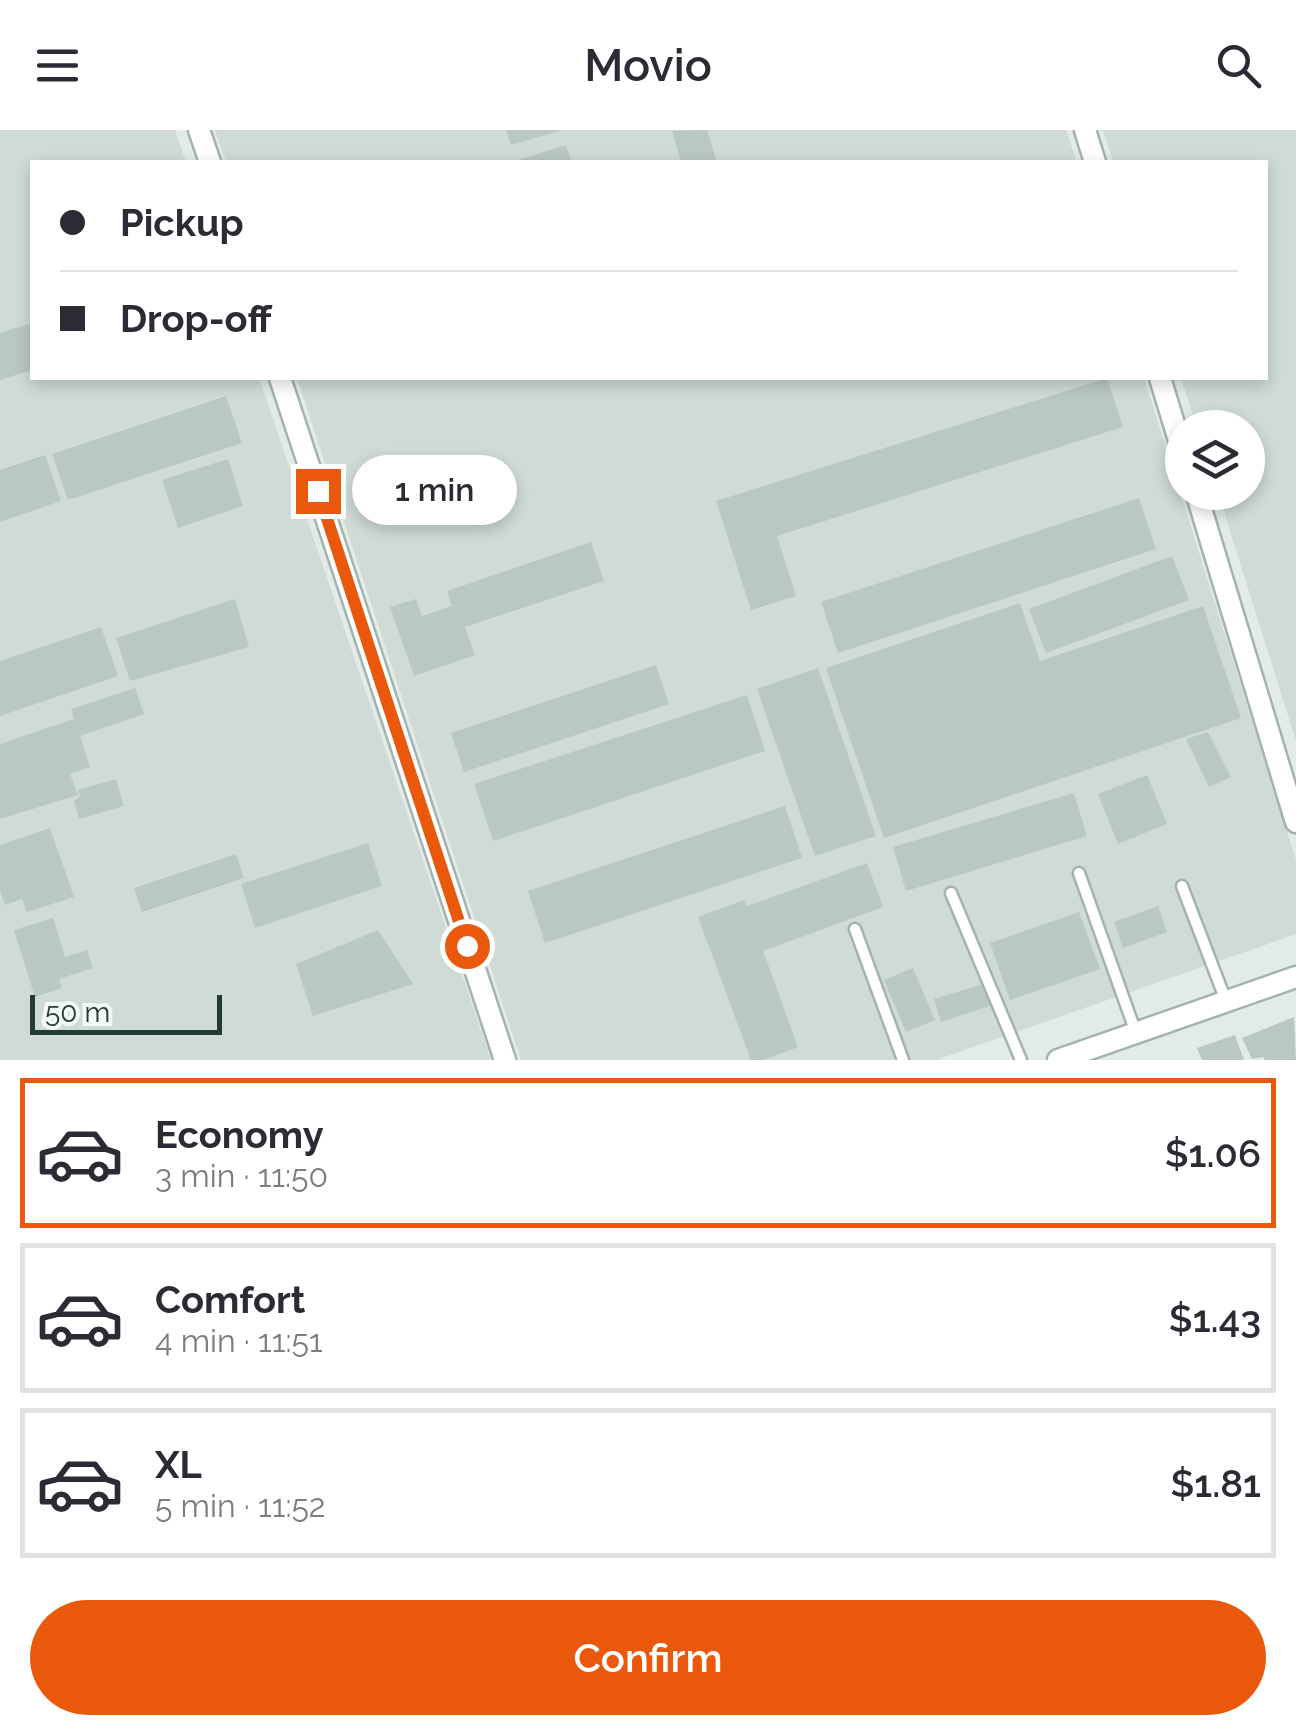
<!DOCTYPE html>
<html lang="en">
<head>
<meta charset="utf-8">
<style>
	:root { --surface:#fff; --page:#f2f2f3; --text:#2b2b33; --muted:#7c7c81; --line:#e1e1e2; --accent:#ea580c }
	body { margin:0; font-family:Raleway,sans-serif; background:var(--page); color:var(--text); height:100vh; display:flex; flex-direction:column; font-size:38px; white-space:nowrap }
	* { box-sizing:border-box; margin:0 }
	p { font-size:32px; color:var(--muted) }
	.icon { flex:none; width:55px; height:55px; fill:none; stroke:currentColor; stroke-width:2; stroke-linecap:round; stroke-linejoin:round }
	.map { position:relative; height:930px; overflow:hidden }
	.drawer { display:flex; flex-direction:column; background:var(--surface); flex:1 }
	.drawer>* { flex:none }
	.top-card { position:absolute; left:30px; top:30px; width:1238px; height:220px; border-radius:0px; box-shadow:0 5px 15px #0003; display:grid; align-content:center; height:220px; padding:0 30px; background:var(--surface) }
	.fabs { position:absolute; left:1165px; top:280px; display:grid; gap:20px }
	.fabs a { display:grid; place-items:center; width:100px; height:100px; border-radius:50%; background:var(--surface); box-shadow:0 5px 15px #0003; font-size:50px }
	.scale { position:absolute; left:30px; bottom:25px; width:192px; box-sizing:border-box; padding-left:10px; border:5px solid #233b36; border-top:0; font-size:28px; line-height:35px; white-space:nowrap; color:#233b36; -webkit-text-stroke:8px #f2f8f5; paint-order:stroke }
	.end { position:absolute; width:45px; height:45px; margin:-22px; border:12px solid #ea580c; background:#fff; box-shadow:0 0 0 5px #fff }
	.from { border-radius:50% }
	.bubble { position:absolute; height:70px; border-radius:35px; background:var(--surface); box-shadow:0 5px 15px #0003; font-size:32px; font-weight:600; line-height:70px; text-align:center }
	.top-card b { display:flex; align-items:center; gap:35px; height:95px; font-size:38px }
	.top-card b+b { border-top:2px solid var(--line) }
	.top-card i { width:25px; height:25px; background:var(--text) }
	ul { padding:18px 0 0; list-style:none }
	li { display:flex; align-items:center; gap:30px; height:150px; margin:0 20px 15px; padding:0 10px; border:5px solid var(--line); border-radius:0px }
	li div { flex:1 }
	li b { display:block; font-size:38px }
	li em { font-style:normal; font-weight:600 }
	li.current { border-color:var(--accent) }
	li>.icon { width:90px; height:90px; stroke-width:1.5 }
	.button { display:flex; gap:20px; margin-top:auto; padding:20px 30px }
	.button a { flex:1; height:115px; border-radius:60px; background:var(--accent); color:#fff; font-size:40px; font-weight:600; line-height:115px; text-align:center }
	header { display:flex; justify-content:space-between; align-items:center; height:130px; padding:0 30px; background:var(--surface); font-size:45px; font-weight:600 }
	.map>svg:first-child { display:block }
	.built { fill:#d0dbd6 }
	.building { fill:#bac8c3 }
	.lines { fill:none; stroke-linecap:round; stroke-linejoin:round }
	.lane-casing { stroke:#a5b3ae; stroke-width:15 }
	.street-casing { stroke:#a5b3ae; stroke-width:25 }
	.lane { stroke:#fff; stroke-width:10 }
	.street { stroke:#fff; stroke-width:20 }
	.route { stroke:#ea580c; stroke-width:12 }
</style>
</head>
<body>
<header><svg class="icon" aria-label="menu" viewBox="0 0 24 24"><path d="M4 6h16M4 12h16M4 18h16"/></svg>Movio<svg class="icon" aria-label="search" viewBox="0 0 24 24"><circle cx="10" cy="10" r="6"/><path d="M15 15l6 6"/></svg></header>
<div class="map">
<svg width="1296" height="930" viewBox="0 0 1296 930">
	<rect width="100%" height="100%" fill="#e2ebe7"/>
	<g class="built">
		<polygon points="0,0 175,0 186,32 32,32 32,248 259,248 491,930 0,930"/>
		<polygon points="215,0 1066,0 1077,32 226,32"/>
		<polygon points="1103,0 1296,0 1296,611 1218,363 1248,362 1248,298 1197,297 1181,248 1265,248 1265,32 1113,32"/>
		<polygon points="297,248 1144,248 1296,730 1296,804 936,930 521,930"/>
	</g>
	<g class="building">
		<polygon points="506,0 559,0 559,1 511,15"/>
		<polygon points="707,0 717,32 681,32 672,1"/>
		<polygon points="566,15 572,32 512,32"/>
		<polygon points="32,193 32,240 0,250 0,203"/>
		<polygon points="1107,248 1123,297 777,406 796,466 751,480 716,371"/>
		<polygon points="226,266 242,313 68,370 52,324"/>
		<polygon points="45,325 61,371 0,392 0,340"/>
		<polygon points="228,329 243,376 178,398 162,350"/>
		<polygon points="1139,368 1156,419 838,523 821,472"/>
		<polygon points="591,412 604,451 465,497 475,525 414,546 390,477 416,469 422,486 452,476 447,461"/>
		<polygon points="1172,426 1189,470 1046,523 1029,479"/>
		<polygon points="235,469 249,517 130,551 116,508"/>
		<polygon points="1020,473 1040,531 1203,476 1241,588 884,708 826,538"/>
		<polygon points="101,497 118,546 0,586 0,531"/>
		<polygon points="656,535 669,574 464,642 451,603"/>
		<polygon points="818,538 876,706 815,726 757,559"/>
		<polygon points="135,558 144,584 80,606 90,637 70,644 78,665 0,689 0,614 74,589 71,579"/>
		<polygon points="747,565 765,621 493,711 474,654"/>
		<polygon points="1208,602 1231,647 1209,657 1186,609"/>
		<polygon points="1147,645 1167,694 1118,714 1098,664"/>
		<polygon points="116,649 124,676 79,689 74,671 80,666 78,660"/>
		<polygon points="1074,663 1087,706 906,761 893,717"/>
		<polygon points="785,676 802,728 545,813 528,761"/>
		<polygon points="50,698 74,767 27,782 22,769 5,775 0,761 0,715"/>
		<polygon points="368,713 382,756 255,798 241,754"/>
		<polygon points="236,724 244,748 142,782 134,758"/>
		<polygon points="867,733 883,777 763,821 798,917 764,930 751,930 698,787 744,770 747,776"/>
		<polygon points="1158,776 1167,802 1123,818 1114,792"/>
		<polygon points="1079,782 1100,839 1010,870 990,813"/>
		<polygon points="53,788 65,827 87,820 93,838 59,849 62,858 35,867 14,800"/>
		<polygon points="378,800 413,854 313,886 296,834"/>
		<polygon points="913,838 935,890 906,902 884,850"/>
		<polygon points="983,854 990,876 941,892 934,869"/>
		<polygon points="1294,887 1296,930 1265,930 1263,927 1252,929 1242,908"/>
		<polygon points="1235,905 1244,930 1202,930 1197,918"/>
	</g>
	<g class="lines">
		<g class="lane-casing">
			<g id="lane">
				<polyline points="1079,743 1136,903"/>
				<polyline points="1182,756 1226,871"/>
				<polyline points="951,763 1021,930"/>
				<polyline points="855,799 903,930"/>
			</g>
		</g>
		<g class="street-casing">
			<g id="street">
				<polyline points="199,0 210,32"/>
				<polyline points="1085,0 1095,32"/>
				<polyline points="280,248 505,930"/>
				<polyline points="1160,248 1182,320"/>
				<polyline points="1196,362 1296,692"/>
				<polyline points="1058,930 1296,847"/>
			</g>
		</g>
		<use href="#lane" class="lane"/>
		<use href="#street" class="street"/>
	</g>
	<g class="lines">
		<polyline class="route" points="318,361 467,816"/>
	</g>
</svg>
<div class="fabs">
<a><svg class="icon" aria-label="layers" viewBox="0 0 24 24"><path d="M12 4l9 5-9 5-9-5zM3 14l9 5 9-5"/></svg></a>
</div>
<div class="scale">50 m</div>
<i class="end from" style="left:467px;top:816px"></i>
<i class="end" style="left:318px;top:361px"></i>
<div class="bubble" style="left:352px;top:325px;width:165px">1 min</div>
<div class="top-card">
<b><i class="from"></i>Pickup</b>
<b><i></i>Drop-off</b>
</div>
</div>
<section class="drawer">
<ul>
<li class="current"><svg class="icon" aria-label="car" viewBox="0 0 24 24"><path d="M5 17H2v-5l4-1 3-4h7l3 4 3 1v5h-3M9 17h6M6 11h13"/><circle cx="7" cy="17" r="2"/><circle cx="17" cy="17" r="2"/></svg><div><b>Economy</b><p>3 min · 11:50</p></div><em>$1.06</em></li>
<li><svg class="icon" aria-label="car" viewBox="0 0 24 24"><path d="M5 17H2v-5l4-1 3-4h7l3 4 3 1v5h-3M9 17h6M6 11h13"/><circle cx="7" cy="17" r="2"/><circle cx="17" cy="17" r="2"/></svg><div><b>Comfort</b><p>4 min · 11:51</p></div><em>$1.43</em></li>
<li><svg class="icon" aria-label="car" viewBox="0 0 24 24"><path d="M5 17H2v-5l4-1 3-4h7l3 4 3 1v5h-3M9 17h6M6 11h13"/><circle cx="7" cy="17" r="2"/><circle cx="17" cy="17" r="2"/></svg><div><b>XL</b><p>5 min · 11:52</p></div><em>$1.81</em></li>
</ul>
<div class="button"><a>Confirm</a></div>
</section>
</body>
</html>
